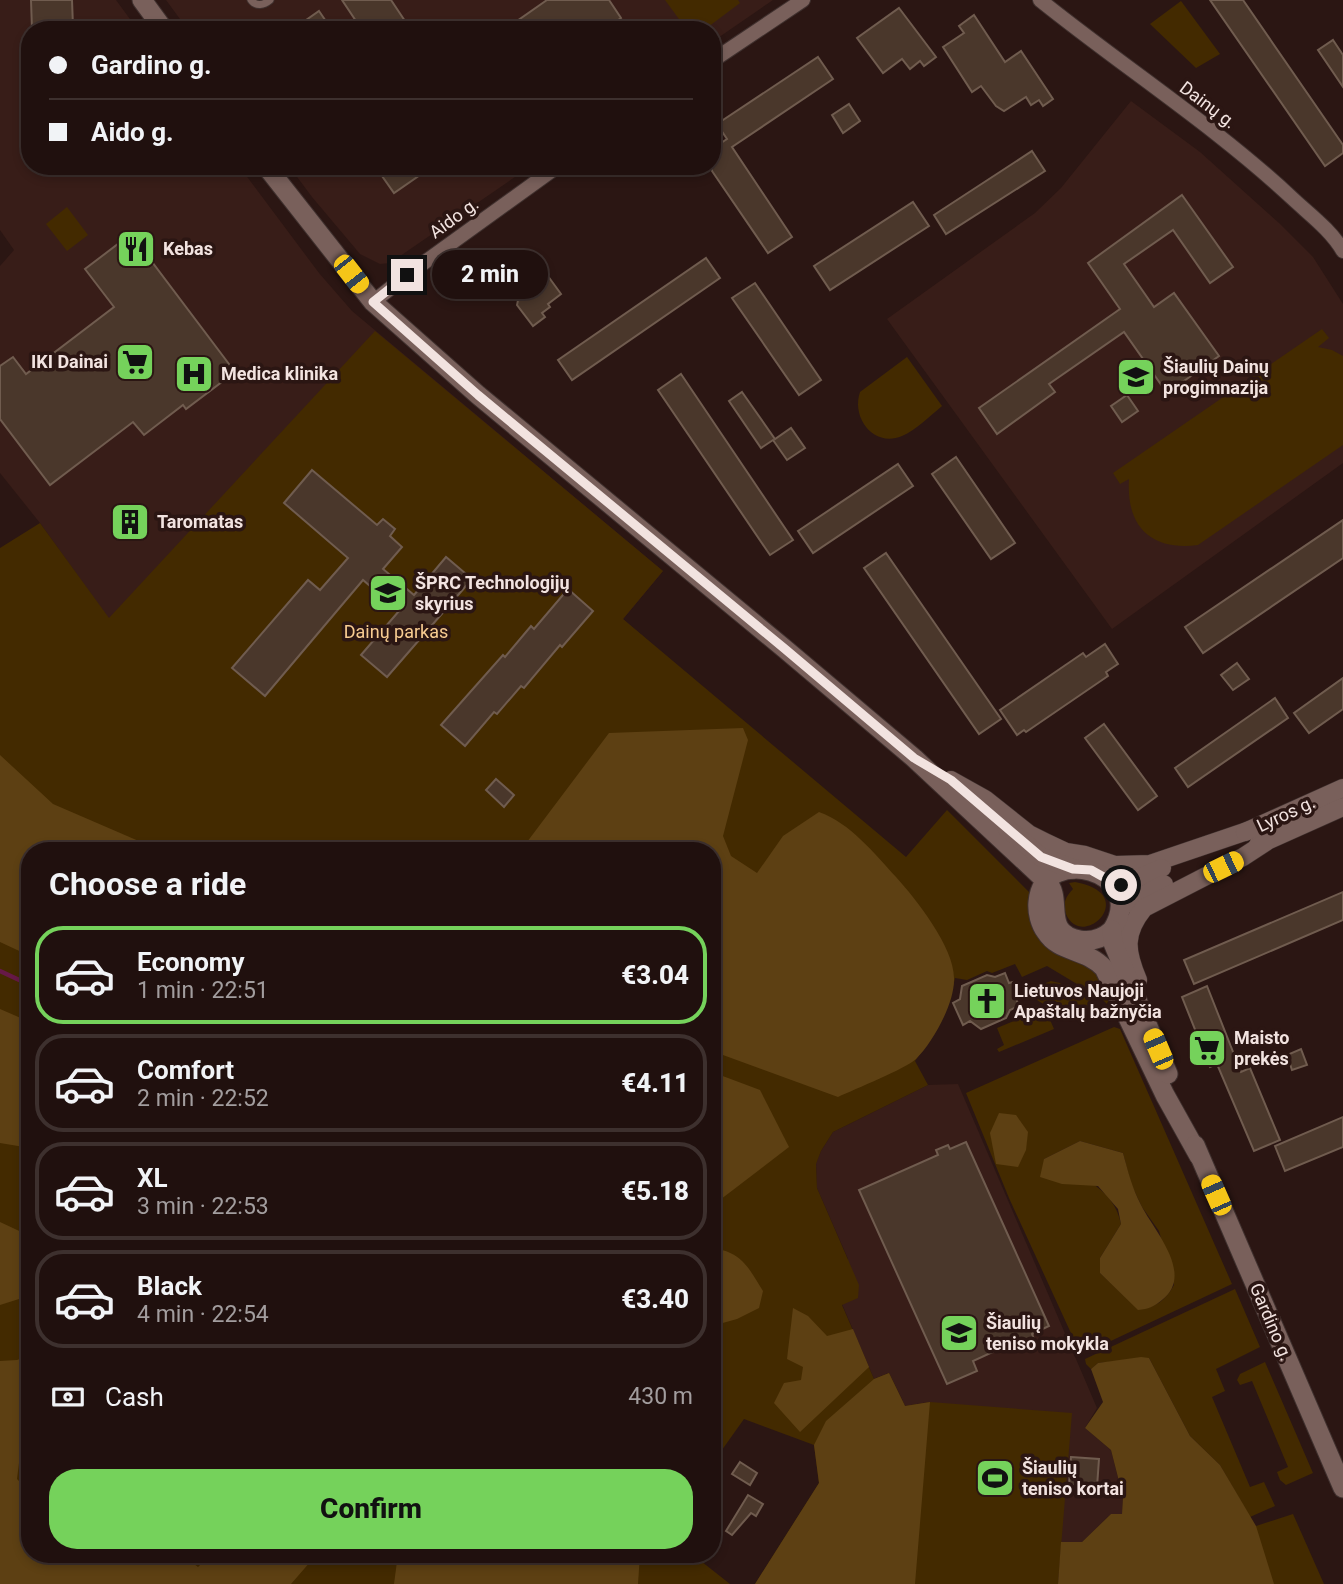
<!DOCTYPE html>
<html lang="en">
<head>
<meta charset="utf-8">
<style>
	:root { --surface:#20100e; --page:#281917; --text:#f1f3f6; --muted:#a29d9e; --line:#3d302e; --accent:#75d25b }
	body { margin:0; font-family:Roboto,sans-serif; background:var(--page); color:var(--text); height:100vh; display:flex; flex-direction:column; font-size:26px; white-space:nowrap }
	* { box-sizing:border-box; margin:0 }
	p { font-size:23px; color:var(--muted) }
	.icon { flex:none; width:38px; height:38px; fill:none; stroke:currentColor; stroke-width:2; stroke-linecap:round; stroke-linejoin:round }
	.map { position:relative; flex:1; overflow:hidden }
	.sheet { position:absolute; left:21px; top:842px; width:700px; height:721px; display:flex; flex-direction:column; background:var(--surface); border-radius:28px; box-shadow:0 4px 10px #0003,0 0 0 2px var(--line) }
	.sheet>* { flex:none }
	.hud { position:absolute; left:21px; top:21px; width:700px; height:154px; border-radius:28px; box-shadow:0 4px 10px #0003,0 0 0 2px var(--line); display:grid; align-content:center; height:154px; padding:0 28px; background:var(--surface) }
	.end { position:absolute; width:32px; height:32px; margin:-16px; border:9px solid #f2e3e0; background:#111; box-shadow:0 0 0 4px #111 }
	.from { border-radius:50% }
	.bubble { position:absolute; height:49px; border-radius:24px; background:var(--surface); box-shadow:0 4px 10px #0003,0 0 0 2px var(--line); font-size:23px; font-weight:800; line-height:49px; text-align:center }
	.car { position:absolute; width:21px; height:42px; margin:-21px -10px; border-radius:9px; box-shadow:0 0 5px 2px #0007; background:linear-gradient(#f5c518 24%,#345 0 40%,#f5c518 0 76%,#345 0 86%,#f5c518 0) }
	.hud b { display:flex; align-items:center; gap:24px; height:66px; font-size:26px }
	.hud b+b { border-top:2px solid var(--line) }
	.hud i { width:18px; height:18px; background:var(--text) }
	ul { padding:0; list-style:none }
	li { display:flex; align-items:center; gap:21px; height:98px; margin:0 14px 10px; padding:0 14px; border:4px solid var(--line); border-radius:28px }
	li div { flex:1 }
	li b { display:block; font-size:26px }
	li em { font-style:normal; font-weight:800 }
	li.on { border-color:var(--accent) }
	li>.icon { width:63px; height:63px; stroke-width:1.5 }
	h2 { padding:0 28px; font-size:32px; line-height:84px }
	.pay { display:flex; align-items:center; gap:18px; height:77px; padding:0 28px; font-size:26px }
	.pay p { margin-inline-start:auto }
	.button { display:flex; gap:14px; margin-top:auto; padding:14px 28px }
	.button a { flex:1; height:80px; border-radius:28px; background:var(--accent); color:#111; font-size:28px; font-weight:800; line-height:80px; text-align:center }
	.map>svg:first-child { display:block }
	.built { fill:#381d18 }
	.green { fill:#432a00; fill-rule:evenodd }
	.forest { fill:#5d4013 }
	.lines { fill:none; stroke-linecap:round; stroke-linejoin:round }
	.stream { stroke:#661947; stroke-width:4.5 }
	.building { fill:#4a372b; stroke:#705c4f; stroke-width:2 }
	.service-casing { stroke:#3f302e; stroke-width:9 }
	.minor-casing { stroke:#3f302e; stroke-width:16 }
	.tertiary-casing { stroke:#3f302e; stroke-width:19 }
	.secondary-casing { stroke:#3f302e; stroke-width:21 }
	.service { stroke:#79605b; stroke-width:7 }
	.minor { stroke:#79605b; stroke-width:14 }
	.tertiary { stroke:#79605b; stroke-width:18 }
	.secondary { stroke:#79605b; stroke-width:19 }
	.route { stroke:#f2e3e0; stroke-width:9 }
	.labels { text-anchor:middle; stroke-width:7; stroke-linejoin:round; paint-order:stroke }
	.street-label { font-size:18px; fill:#f2e3e0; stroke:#2b1613 }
	.poi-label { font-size:18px; font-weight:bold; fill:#f2e3e0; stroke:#2b1613; text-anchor:start }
	.park-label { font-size:18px; fill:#f8cc91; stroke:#2b1613 }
</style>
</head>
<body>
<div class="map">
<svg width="1343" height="1584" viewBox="0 0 1343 1584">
	<rect width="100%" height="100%" fill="#2b1613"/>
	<g class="built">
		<polygon points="0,0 116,0 138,30 30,30 30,166 239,166 319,273 352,311 663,571 623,619 667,657 151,850 108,618 40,523 0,473 0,266 14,250 0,230"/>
		<polygon points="166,0 773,0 712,42 712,30 188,30"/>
		<polygon points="1131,101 1200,152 1279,223 1313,257 1343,304 1343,463 1112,629 887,319 1035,213 1061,188"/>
		<polygon points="289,166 531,166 390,263 380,264 360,254 312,197"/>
		<polygon points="958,1084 1097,1408 1085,1428 1111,1450 1123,1497 1122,1515 1111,1514 1082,1542 1061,1542 1058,1584 930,1402 905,1406 889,1373 874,1379 842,1304 848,1259 817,1188 816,1163 821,1151 833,1132 928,1085"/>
	</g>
	<g class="green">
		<polygon points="665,0 738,0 740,3 704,30 687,30"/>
		<polygon points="1181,1 1220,54 1196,68 1150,24"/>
		<polygon points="67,207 88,235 67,251 46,224"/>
		<path d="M1322,329L1329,338L1318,347L1332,350L1343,356V445L1198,545C1150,551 1126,526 1129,479L1120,484L1113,473Z"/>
		<path d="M375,331L663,571L623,619L906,857L947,810L1030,893L1046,946L1062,957L1094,967L1111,1004L1109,1006L1102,999L1047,966L1022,977L1015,964L992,973L987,971L967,980L955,978C948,1013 935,1032 915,1061L928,1085L833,1132L821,1151L816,1164L817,1188L859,1285L858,1298L842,1305L874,1379L889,1373L905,1406L930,1402L1072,1413L1058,1584H755L819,1483L814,1445L744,1419L712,1464V850H30V1554H692L730,1584H0V548L40,523L109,618Z"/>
		<path d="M907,357L942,406C930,416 916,430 902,436C874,448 851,418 860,392Z"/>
		<path d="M1075,882C1142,894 1082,952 1066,914C1062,904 1066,896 1073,889L1069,883Z"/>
		<path d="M1051,981L1060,983L1095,1003L1094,1009C1081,1018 1052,1010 1040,1002C1035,999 1031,994 1027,990Z"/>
		<polygon points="1045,1008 1054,1029 999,1052 997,1049 1004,1045 997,1028"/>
		<path d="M1114,1027L1120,1029L1232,1284L1081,1355L1009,1198L966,1093ZM1080,1141L1123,1153L1131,1184L1142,1207L1159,1231L1174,1285C1166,1300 1154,1309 1138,1309L1100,1273V1258L1121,1224C1114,1186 1075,1174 1044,1159Z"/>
		<polygon points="1235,1289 1260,1347 1216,1369 1225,1391 1212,1397 1250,1487 1264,1482 1275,1506 1250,1517 1220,1465 1190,1436 1149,1358 1098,1363 1091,1369 1086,1364 1085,1359"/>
		<polygon points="1265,1362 1313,1473 1286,1485 1280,1480 1277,1472 1288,1467 1252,1381 1240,1385 1237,1380 1240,1374"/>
		<polygon points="1293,1514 1324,1584 1120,1584 1256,1526"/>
	</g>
	<g class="forest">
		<path d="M743,728L748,740L723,836L731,856L757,873L783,836L819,812C850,823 874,853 896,877C916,899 954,947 954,978C955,1003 933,1042 916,1059C905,1069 855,1089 838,1097L712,1051V850H521L609,733Z"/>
		<polygon points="0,755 53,804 141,842 151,850 30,850 30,956 0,942"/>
		<polygon points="0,1009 30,1022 30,1148 0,1143"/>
		<polygon points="712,1072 760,1090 789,1147 712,1206"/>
		<polygon points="999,1113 1016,1115 1028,1132 1026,1150 1018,1167 996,1164 990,1133"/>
		<path d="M1080,1141L1123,1153C1128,1171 1132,1188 1141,1205C1154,1231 1195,1274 1162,1300C1153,1307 1149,1309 1138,1310L1100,1273V1258L1121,1224L1118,1209L1098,1186L1062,1184L1040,1177L1044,1159Z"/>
		<polygon points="0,1222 30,1236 30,1302 19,1299 0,1305"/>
		<path d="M712,1248C742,1252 748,1267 763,1291L759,1308L737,1319L712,1326Z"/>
		<polygon points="793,1308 808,1316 827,1336 853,1329 869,1367 800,1432 774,1403 784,1383 801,1380 803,1367 787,1359"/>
		<polygon points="30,1355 30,1443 22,1439 17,1479 30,1492 30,1554 181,1554 198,1567 211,1554 352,1554 311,1561 291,1584 0,1584 0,1361 17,1360"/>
		<polygon points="1141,1357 1149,1358 1190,1436 1220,1465 1256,1526 1274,1584 1058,1584 1061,1542 1082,1542 1111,1514 1122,1514 1123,1497 1111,1450 1085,1428 1103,1402 1091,1369 1098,1363"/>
		<polygon points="889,1373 905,1406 930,1402 915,1584 755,1584 819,1483 814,1445 826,1421 874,1379"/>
		<polygon points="398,1554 640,1554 638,1584 394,1584"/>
	</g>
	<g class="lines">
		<polyline class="stream" points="0,971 30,985"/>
	</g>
	<g class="building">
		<polygon points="31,0 72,0 73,27 64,28 64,30 32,30"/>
		<polygon points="342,0 391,0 411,30 362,30"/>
		<polygon points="547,0 609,0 621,18 604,30 504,30"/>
		<polygon points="1210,0 1243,0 1343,145 1343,153 1325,166"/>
		<polygon points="899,8 936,57 924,66 920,61 910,69 902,59 883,73 857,38"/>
		<polygon points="319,11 332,30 292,30"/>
		<polygon points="974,15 1005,62 1021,51 1053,99 1043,106 1039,100 1031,105 1026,97 1004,111 996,106 981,86 972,92 943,47 964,33 959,26"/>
		<polygon points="1333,40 1343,55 1343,87 1318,50"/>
		<polygon points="818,57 833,79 732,147 792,237 768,253 712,171 712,149 727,139 717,124"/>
		<polygon points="849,104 860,121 843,133 832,115"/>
		<polygon points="1032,151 1045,171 946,234 934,215"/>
		<polygon points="375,166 433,166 394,193"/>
		<polygon points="1182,195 1233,267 1210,283 1173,230 1124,264 1154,307 1174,293 1219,356 1167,393 1124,332 1049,384 1055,392 997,434 979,408 1120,309 1088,263"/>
		<polygon points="913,202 929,226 830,290 814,266"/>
		<polygon points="131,234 235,372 186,409 183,405 144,435 133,422 50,485 0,419 0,366 13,357 26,374 114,307 85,269"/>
		<polygon points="706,258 720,278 572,380 558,360"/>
		<polygon points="545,272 561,294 548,304 550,307 542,313 545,317 533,326 517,305 520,291"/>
		<polygon points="755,283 821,380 799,395 732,298"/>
		<polygon points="681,374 793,540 770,555 658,390"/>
		<polygon points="742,392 775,439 791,428 805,448 787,460 773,440 761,448 729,401"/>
		<polygon points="1127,395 1138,411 1122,422 1111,406"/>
		<polygon points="956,457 1015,543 991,559 932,474"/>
		<polygon points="898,464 913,486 813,553 798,531"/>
		<polygon points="312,470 377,525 383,519 395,529 390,536 402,547 383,569 414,595 446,557 472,579 387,677 361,655 399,611 363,580 265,696 232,668 308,580 320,590 348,558 284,503"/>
		<polygon points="1343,520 1343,558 1203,653 1185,627"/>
		<polygon points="886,553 1001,719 979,734 864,568"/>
		<polygon points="568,589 593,611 562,647 560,645 524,688 521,686 497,714 494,712 465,746 441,725 503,655 505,657 531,626 534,629"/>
		<polygon points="1105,644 1118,664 1106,672 1108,676 1026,732 1024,730 1017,735 1000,710 1083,653 1086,657"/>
		<polygon points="1237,663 1249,679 1233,690 1221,675"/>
		<polygon points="1343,678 1343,709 1309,733 1294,713"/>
		<polygon points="1275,698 1288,718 1188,787 1175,768"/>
		<polygon points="1104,724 1157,796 1138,810 1085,738"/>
		<polygon points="496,779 514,795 504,807 486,790"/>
		<polygon points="1343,892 1343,920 1194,984 1184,960"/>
		<polygon points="1005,973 1009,983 1013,982 1018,995 1015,996 1019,1006 1010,1010 1006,1018 981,1029 970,1021 963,1025 953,1003 960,999 962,986 987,975 995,977"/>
		<polygon points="1207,986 1241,1072 1250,1068 1280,1140 1254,1151 1217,1064 1210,1067 1182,997"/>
		<polygon points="1301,1049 1307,1065 1292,1070 1287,1055"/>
		<polygon points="1343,1117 1343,1147 1285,1171 1275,1146"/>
		<polygon points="966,1142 1049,1326 1032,1334 1034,1339 1021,1345 1019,1340 973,1361 977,1371 947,1384 859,1190 938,1155 936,1150 948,1145 950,1149"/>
		<polygon points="1071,1457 1099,1459 1097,1487 1069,1485"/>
		<polygon points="740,1462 757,1473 750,1485 732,1474"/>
		<polygon points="748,1495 763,1504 756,1516 751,1513 732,1535 726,1531"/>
	</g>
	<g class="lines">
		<g class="service-casing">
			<path id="service" d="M251,0C256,7 264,5 270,0"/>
		</g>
		<g class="minor-casing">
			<g id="minor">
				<path d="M1040,0C1122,66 1215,126 1292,198C1309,214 1331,230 1343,251"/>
				<polyline points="712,61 803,0"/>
				<polyline points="373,302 407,275 558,166"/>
			</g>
		</g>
		<g class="tertiary-casing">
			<g id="tertiary">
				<polyline points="951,780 985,799 1029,834 1045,842 1066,852 1085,855 1115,865 1150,864 1256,828"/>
				<polyline points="1245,832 1343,788"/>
				<polyline points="1258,845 1343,807"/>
				<polyline points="1112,885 1121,885 1162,868"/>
				<polyline points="1121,907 1164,884"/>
				<path d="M1138,980C1126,951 1123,934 1144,908L1243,857L1266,842"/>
			</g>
		</g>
		<g class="secondary-casing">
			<g id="secondary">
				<polyline points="142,0 164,30"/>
				<path d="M266,166L373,302L478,395L785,649L914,758L1047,882C1064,899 1041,933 1080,940C1092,942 1103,938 1112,930C1150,870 1043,843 1038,902C1037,912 1040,924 1046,932C1059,953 1085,948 1104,968L1165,1095L1199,1156"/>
				<polyline points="1007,828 1041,857 1073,869"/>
				<polyline points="1112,930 1113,943 1168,1074"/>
				<polyline points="1195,1145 1343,1488"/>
			</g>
		</g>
		<use href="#service" class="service"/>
		<use href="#minor" class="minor"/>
		<use href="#tertiary" class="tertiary"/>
		<use href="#secondary" class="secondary"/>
	</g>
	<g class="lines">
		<polyline class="route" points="407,275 373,302 478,395 785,649 914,758 951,780 1041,857 1073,869 1091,870 1107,879 1112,885 1121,885"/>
	</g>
	<defs>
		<g id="restaurant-square" transform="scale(2.0125)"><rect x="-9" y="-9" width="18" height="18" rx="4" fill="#75d25b" stroke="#2b1613"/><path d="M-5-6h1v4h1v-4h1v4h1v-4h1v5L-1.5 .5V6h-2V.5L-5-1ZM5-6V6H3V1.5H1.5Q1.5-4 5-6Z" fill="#111"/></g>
		<g id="supermarket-square" transform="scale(2.0125)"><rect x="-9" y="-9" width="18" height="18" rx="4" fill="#75d25b" stroke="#2b1613"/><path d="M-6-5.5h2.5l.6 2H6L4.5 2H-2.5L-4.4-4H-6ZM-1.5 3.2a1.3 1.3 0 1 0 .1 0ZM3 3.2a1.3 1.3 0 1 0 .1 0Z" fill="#111"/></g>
		<g id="hospital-square" transform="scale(2.0125)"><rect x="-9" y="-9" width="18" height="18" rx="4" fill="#75d25b" stroke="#2b1613"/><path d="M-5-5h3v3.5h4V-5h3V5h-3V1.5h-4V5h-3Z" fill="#111"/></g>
		<g id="school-square" transform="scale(2.0125)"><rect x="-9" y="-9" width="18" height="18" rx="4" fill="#75d25b" stroke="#2b1613"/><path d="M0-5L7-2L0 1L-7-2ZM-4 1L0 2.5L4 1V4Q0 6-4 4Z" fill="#111"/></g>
		<g id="building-square" transform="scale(2.0125)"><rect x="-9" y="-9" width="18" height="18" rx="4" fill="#75d25b" stroke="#2b1613"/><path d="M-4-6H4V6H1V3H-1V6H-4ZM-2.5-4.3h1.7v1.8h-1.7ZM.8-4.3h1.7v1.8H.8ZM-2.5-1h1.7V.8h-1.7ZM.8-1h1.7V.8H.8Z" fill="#111"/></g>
		<g id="church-square" transform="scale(2.0125)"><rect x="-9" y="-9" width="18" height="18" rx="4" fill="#75d25b" stroke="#2b1613"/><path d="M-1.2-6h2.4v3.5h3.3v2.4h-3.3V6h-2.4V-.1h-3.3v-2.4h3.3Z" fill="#111"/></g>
		<g id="stadium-square" transform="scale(2.0125)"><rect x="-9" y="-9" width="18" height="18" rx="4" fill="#75d25b" stroke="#2b1613"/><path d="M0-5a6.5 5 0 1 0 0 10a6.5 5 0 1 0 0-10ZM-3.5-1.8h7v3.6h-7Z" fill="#111"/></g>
	</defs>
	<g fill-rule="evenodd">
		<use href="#restaurant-square" x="136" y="249"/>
		<use href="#supermarket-square" x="135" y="362"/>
		<use href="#hospital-square" x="194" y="374"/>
		<use href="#school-square" x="1136" y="377"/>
		<use href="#building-square" x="130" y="522"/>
		<use href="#school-square" x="388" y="593"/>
		<use href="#church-square" x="987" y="1001"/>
		<use href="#supermarket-square" x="1207" y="1048"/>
		<use href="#school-square" x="959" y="1333"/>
		<use href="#stadium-square" x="995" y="1478"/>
	</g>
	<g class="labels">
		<g class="street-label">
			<text transform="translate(1208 105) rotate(37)" y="6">Dainų g.</text>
			<text transform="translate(454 218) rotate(-36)" y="6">Aido g.</text>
			<text transform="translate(1286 814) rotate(-25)" y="6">Lyros g.</text>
			<text transform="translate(1271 1322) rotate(67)" y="6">Gardino g.</text>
		</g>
		<g class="poi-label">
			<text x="163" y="255">Kebas</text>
			<text x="108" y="368" text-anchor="end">IKI Dainai</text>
			<text x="1163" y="373">Šiaulių Dainų<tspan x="1163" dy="21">progimnazija</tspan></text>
			<text x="221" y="380">Medica klinika</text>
			<text x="157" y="528">Taromatas</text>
			<text x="415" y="589">ŠPRC Technologijų<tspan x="415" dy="21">skyrius</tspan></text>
			<text x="1014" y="997">Lietuvos Naujoji<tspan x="1014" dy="21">Apaštalų bažnyčia</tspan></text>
			<text x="1234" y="1044">Maisto<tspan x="1234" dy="21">prekės</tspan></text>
			<text x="986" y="1329">Šiaulių<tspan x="986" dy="21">teniso mokykla</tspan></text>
			<text x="1022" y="1474">Šiaulių<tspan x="1022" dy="21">teniso kortai</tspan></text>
		</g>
		<g class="park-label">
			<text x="396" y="638">Dainų parkas</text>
		</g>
	</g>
</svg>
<i class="end from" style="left:1121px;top:885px"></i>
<i class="end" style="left:407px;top:275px"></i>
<div class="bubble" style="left:432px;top:250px;width:116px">2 min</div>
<i class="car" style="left:351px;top:274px;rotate:142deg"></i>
<i class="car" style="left:1223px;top:867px;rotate:64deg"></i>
<i class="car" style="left:1158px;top:1049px;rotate:337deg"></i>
<i class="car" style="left:1216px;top:1195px;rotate:336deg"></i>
<div class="hud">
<b><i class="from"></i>Gardino g.</b>
<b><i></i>Aido g.</b>
</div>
<section class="sheet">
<h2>Choose a ride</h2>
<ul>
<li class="on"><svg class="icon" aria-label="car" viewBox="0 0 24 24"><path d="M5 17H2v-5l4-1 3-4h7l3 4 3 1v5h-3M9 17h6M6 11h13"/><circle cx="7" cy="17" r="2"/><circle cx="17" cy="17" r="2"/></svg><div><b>Economy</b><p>1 min · 22:51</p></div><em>€3.04</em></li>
<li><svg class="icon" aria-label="car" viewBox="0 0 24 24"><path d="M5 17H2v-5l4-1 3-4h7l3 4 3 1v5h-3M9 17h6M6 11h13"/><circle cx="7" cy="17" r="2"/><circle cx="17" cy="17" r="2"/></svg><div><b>Comfort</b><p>2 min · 22:52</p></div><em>€4.11</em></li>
<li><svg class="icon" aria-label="car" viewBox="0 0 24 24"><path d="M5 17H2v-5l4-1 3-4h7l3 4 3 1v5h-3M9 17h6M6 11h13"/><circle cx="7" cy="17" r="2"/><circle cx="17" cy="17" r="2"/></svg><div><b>XL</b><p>3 min · 22:53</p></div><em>€5.18</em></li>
<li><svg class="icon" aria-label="car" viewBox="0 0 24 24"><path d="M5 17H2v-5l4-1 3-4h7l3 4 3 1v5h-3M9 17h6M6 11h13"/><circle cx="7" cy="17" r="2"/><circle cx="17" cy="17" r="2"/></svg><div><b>Black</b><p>4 min · 22:54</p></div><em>€3.40</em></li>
</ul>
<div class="pay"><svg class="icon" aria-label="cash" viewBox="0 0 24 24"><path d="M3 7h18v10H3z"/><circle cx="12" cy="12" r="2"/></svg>Cash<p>430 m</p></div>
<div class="button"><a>Confirm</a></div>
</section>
</div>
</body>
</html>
